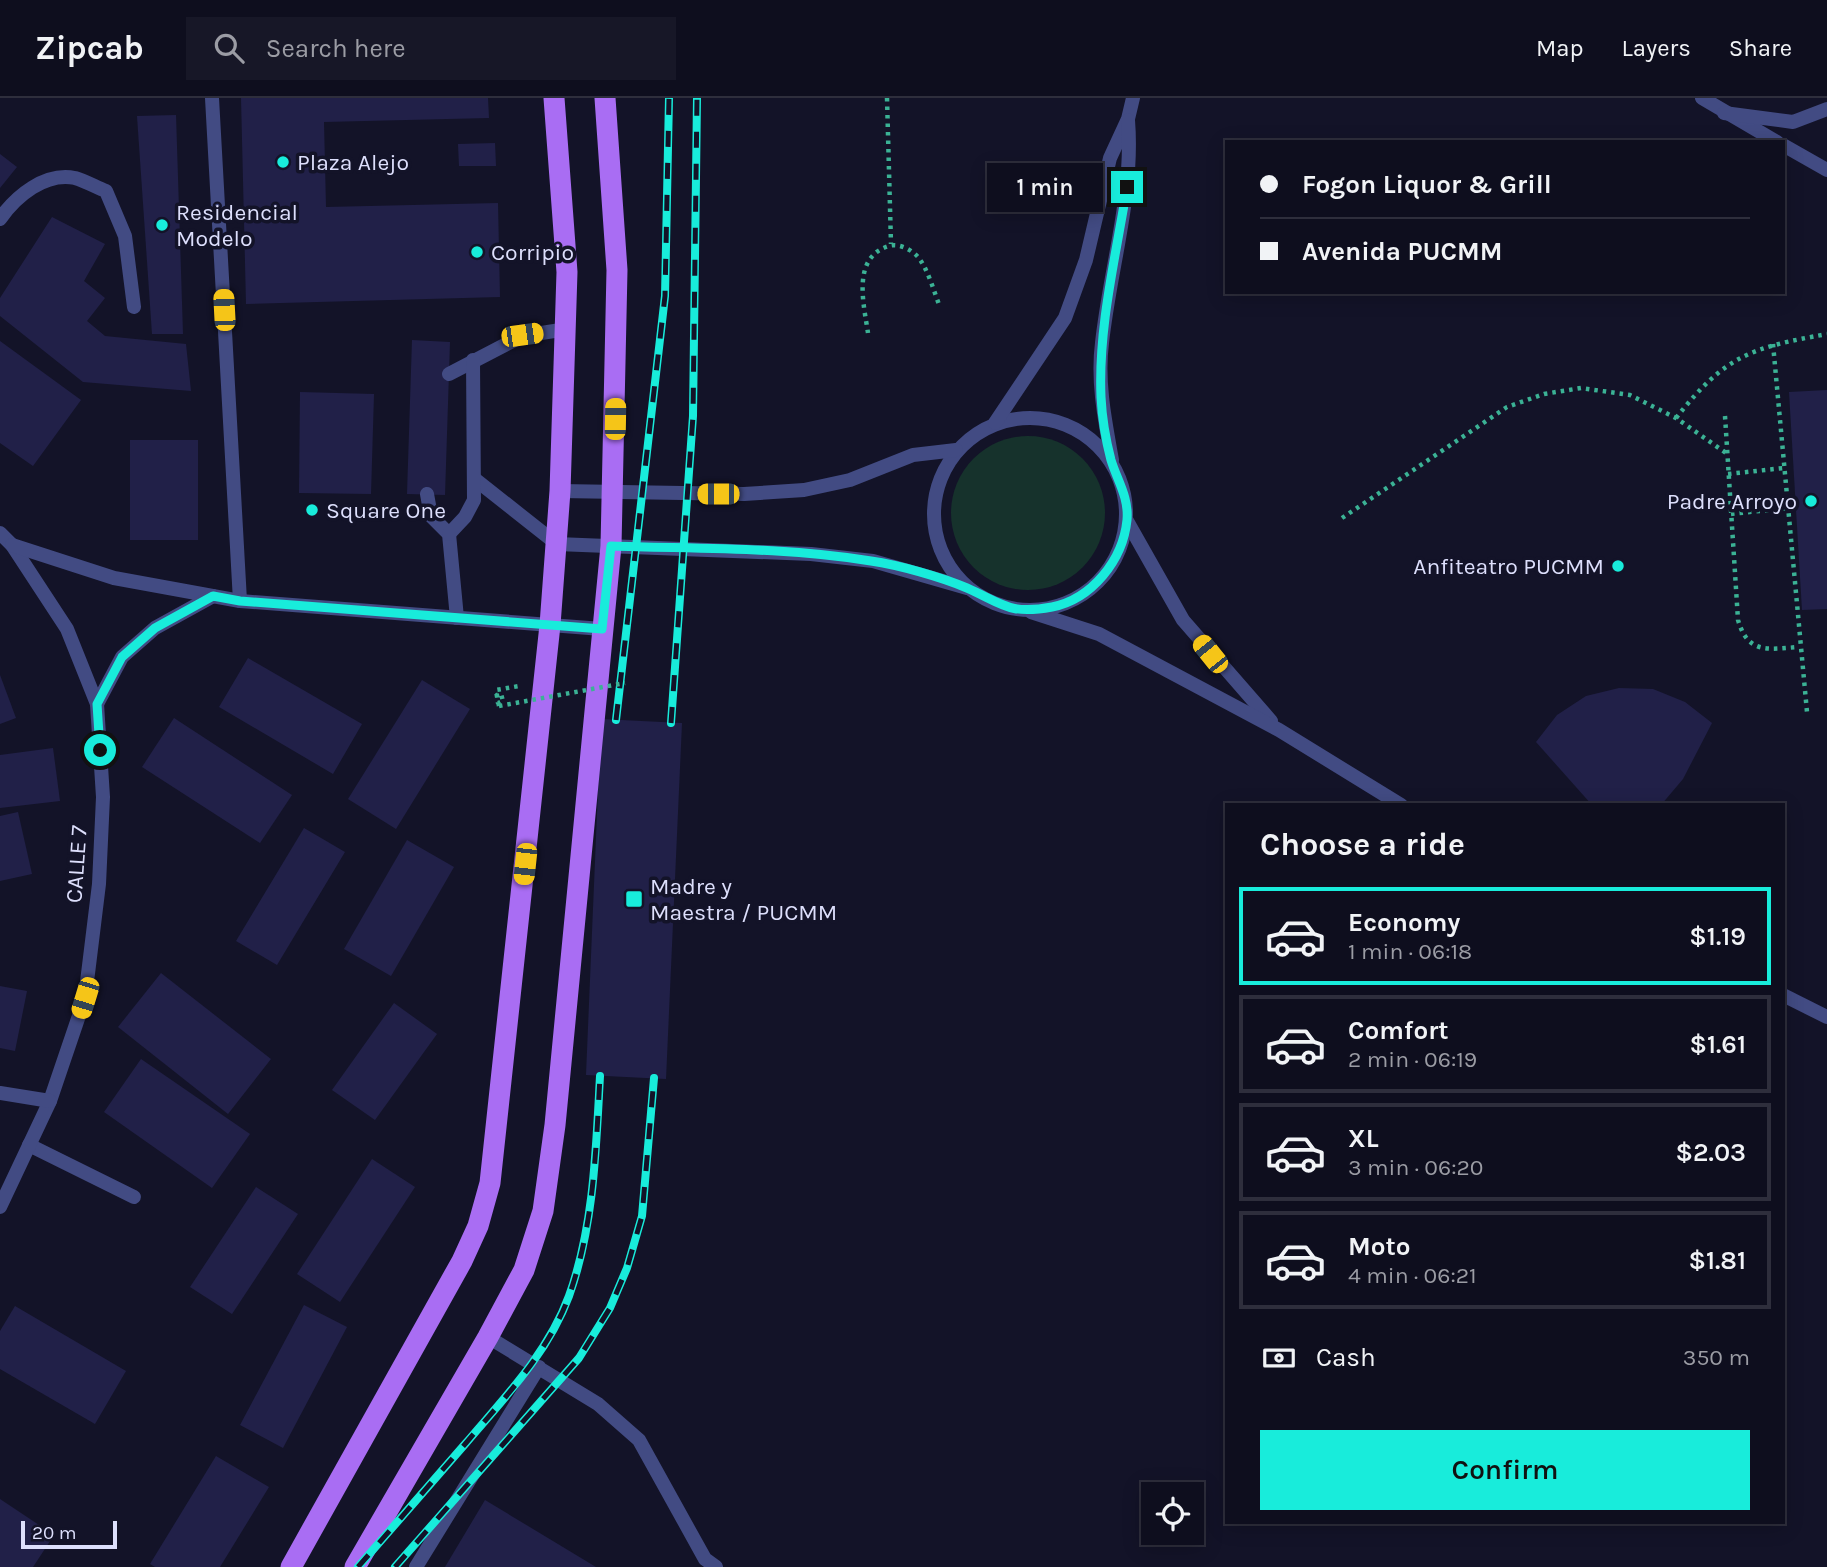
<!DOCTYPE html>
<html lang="en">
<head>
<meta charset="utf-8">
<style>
	:root { --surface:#0e0e1e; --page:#171727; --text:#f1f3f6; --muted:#9b9ca4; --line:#2e2e3c; --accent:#18ecdb }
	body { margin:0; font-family:Karla,sans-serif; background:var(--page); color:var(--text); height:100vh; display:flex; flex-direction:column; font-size:26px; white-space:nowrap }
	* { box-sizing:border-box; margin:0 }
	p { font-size:23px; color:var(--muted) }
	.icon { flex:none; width:38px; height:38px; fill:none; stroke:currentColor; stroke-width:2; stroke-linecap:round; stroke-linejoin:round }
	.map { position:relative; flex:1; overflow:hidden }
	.side { position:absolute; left:1225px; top:705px; width:560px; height:721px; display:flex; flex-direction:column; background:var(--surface); border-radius:0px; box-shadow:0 4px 18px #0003,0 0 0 2px var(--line) }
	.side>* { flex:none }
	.guide { position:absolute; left:1225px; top:42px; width:560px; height:154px; border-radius:0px; box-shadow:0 4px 18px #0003,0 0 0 2px var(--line); display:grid; align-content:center; height:154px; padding:0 35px; background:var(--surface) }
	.fabs { position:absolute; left:1141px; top:1384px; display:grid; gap:14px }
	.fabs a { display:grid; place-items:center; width:63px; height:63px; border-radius:0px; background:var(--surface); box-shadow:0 4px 18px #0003,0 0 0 2px var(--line); font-size:35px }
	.scale { position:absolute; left:21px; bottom:18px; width:96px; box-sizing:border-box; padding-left:7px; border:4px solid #dddffc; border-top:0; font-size:19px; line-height:24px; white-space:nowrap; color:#dddffc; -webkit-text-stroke:5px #131328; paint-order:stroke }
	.end { position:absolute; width:32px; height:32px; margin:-16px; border:9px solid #18ecdb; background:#111; box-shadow:0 0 0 4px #111 }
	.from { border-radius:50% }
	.bubble { position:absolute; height:49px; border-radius:0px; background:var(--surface); box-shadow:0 4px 18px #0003,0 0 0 2px var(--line); font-size:23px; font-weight:600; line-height:49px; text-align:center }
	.car { position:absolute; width:21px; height:42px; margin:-21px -10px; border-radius:9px; box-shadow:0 0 5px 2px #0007; background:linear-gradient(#f5c518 24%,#345 0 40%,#f5c518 0 76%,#345 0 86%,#f5c518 0) }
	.guide b { display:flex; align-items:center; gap:24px; height:66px; font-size:26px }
	.guide b+b { border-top:2px solid var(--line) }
	.guide i { width:18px; height:18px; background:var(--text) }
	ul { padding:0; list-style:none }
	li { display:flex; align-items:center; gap:21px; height:98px; margin:0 14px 10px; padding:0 21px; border:4px solid var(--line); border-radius:0px }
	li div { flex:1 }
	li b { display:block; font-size:26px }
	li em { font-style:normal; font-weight:600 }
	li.on { border-color:var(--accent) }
	li>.icon { width:63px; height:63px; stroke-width:1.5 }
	h2 { padding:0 35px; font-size:32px; line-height:84px }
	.pay { display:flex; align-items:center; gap:18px; height:77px; padding:0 35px; font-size:26px }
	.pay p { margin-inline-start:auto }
	.cta { display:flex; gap:14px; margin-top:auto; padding:14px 35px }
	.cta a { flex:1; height:80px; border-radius:0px; background:var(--accent); color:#111; font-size:28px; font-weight:600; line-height:80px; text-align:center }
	header { display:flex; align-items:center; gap:42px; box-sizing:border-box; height:98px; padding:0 35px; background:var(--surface); border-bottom:2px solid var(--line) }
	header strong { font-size:33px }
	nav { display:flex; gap:38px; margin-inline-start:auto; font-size:24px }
	.search { width:490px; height:63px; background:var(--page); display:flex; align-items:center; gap:18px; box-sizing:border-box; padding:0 24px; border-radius:0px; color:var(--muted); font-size:26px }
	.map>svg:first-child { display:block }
	.green { fill:#16322c }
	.building { fill:#212048 }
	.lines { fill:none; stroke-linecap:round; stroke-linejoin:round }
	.path { stroke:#3bb295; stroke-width:4.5; stroke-dasharray:3.5 5; stroke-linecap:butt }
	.lane { stroke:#424b83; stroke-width:14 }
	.street { stroke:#424b83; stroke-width:14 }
	.primary { stroke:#a96df3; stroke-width:21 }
	.rail-casing { stroke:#18ecdb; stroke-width:8 }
	.rail { stroke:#131328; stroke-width:5; stroke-dasharray:16; stroke-linecap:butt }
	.path-bridge { stroke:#3bb295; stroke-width:4.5; stroke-dasharray:3.5 5; stroke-linecap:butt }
	.route { stroke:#18ecdb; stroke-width:9 }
	.poi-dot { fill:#18ecdb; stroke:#131328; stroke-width:2.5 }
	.labels { text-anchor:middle; stroke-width:7; stroke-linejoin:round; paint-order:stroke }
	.poi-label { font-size:23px; fill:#dddffc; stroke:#131328; text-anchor:start }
	.street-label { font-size:23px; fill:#dddffc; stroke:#131328 }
</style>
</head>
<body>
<header>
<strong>Zipcab</strong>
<div class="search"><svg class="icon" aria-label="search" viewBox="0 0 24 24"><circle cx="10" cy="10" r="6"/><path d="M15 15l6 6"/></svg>Search here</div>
<nav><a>Map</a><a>Layers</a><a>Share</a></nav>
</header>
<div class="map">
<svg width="1827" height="1469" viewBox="0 0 1827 1469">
	<rect width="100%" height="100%" fill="#131328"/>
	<circle class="green" cx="1028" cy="415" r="77"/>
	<g class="building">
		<polygon points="241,0 488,0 489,20 324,24 326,109 498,105 500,199 246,206"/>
		<polygon points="176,17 183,236 152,236 137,18"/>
		<polygon points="495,45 496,68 459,68 458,46"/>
		<polygon points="0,56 17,69 0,90"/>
		<polygon points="52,119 105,146 84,183 105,200 87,223 105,238 186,246 191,293 83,284 0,218 0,200"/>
		<polygon points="412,242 450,244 445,397 407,396"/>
		<polygon points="0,243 81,302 33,368 0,345"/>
		<polygon points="1827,292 1827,511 1802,512 1789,294"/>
		<polygon points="300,294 374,296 371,396 299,395"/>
		<rect x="130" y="342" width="68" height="100"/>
		<polygon points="248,560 362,626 333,676 219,609"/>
		<polygon points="0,577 16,620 0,626"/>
		<polygon points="422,582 470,611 396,731 348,701"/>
		<polygon points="1619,590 1653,591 1685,604 1712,625 1683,681 1661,707 1592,707 1536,644 1557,617 1586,598"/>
		<polygon points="174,620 292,697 260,745 142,669"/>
		<polygon points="601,621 682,625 666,981 586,977"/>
		<polygon points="53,650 60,703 0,710 0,657"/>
		<polygon points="18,714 32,776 0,783 0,718"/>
		<polygon points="304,730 345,754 277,867 236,843"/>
		<polygon points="407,742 454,769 391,878 344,851"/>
		<polygon points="161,875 271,961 228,1016 118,929"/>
		<polygon points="0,888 27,893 15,953 0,950"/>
		<polygon points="394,905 437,936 375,1022 332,992"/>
		<polygon points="141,961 250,1036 212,1090 104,1014"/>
		<polygon points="372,1061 415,1089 340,1204 297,1176"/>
		<polygon points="256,1089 298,1116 232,1216 190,1189"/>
		<polygon points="304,1207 347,1229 283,1350 240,1327"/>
		<polygon points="15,1208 126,1273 95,1326 0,1271 0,1233"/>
		<polygon points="216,1358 269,1389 220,1469 155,1469 150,1466"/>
		<polygon points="0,1401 54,1437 33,1469 0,1469"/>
		<polygon points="485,1402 596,1469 445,1469"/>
	</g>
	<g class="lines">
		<g class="path">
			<polyline points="887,0 891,146"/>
			<path d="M868,235C864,207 851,159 889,148C898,145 911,151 918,159C928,171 934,194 940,209"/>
			<polyline points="1773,246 1807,614"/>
			<path d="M1725,318L1738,522C1748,557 1769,551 1799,549"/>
			<path d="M1676,320C1726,257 1750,250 1827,236"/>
			<polyline points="1728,376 1784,370"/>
			<polyline points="1731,416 1788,410"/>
			<polyline points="1342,420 1507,309 1544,296 1581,290 1630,297 1676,320 1726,355"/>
			<polyline points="499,608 497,597 501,596 503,603 498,605 496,592 519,588"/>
		</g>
		<g class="lane">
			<polyline points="449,276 522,238 567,231"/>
			<polyline points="476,382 557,446"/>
			<polyline points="427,396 431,418 449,436 457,520"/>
			<polyline points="449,436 465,419 474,402 473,262"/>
			<polyline points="29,1047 134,1099"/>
			<polyline points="488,1239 598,1306 639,1342 705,1461 716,1469"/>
			<polyline points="416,1469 539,1269"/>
		</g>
		<g class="street">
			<polyline points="212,0 240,503"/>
			<polyline points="1702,0 1777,44"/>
			<polyline points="1724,15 1793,24 1827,11"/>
			<polyline points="1783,47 1827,72"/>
			<path d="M0,121C16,98 45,74 75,80C85,83 96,89 106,93L125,138L134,209"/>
			<circle cx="1030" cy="416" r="96"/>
			<polyline points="995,325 1065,220 1086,162 1110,60 1128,21 1133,0"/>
			<path d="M1112,362C1105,323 1097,284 1102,245C1110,170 1134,97 1128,22"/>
			<polyline points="560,393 744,396 804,392 850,382 913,357 956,352"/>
			<polyline points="1127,423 1183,522 1271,623"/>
			<polyline points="0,435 12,447 67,531 97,606 103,699 99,786 85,900 50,1003 0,1109"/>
			<polyline points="557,446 811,456 873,463 967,490"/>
			<polyline points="12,447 114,480 240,503 602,531"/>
			<polyline points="1031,514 1099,536 1279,632 1401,707"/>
			<polyline points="97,606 122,559 155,530 213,498"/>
			<polyline points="1783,897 1827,919"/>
			<polyline points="0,995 50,1003"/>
		</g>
		<g class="primary">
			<polyline points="291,1469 462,1163 478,1128 490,1085 550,527 560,393 567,174 554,0"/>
			<polyline points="355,1469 488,1239 524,1172 543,1113 555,1027 611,448 617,172 605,0"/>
		</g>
		<g class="rail-casing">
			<g id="rail">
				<polyline points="616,622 665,198 669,0"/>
				<polyline points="671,625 693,318 697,0"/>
				<path d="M358,1469C394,1428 430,1386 466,1345C505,1299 548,1255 569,1198C594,1128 596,1051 600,978"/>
				<polyline points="395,1469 579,1260 610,1210 627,1170 642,1118 654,980"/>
			</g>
		</g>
		<use href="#rail" class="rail"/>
		<polyline class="path-bridge" points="499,608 625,585"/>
	</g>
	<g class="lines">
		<path class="route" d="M100,652L97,606L122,559L155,530L213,498L240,503L602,531L611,448C698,451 785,449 871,463C899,467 941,479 967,490C1003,506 1009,517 1052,509C1092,501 1123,462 1127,422C1129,399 1117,382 1111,362C1106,343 1102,319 1101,299C1098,229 1116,158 1127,89"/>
	</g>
	<g class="poi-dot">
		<circle cx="283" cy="64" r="7"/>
		<circle cx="162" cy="127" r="7"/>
		<circle cx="477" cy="154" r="7"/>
		<circle cx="1811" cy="403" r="7"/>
		<circle cx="312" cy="412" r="7"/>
		<circle cx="1618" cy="468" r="7"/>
		<rect x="625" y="792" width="18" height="18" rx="3.5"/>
	</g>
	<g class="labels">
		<g class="poi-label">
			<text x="297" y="72">Plaza Alejo</text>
			<text x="176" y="122">Residencial<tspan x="176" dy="26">Modelo</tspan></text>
			<text x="491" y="162">Corripio</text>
			<text x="1797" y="411" text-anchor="end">Padre Arroyo</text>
			<text x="326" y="420">Square One</text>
			<text x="1604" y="476" text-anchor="end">Anfiteatro PUCMM</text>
			<text x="650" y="796">Madre y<tspan x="650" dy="26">Maestra / PUCMM</tspan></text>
		</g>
		<g class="street-label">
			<text transform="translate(76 766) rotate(-86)" y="8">CALLE 7</text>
		</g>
	</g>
</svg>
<div class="fabs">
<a><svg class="icon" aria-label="locate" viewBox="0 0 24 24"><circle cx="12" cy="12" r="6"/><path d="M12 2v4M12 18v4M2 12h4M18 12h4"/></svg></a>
</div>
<div class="scale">20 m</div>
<i class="end from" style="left:100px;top:652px"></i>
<i class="end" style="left:1127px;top:89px"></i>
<div class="bubble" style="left:987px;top:65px;width:116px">1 min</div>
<i class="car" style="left:224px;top:212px;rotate:357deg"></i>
<i class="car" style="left:522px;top:237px;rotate:82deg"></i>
<i class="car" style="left:615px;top:321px;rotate:1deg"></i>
<i class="car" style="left:718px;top:396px;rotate:270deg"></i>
<i class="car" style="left:1210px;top:556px;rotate:321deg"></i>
<i class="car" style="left:525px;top:766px;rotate:186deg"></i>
<i class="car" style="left:85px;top:900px;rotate:197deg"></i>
<div class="guide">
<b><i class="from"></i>Fogon Liquor &amp; Grill</b>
<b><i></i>Avenida PUCMM</b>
</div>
<section class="side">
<h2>Choose a ride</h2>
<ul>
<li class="on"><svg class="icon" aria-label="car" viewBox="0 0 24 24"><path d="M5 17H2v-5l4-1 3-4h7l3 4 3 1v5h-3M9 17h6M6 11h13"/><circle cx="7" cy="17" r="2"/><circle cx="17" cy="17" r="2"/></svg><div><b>Economy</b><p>1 min · 06:18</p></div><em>$1.19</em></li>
<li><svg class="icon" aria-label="car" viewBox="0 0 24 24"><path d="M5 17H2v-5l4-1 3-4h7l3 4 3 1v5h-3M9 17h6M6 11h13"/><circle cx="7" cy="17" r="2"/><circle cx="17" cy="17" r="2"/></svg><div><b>Comfort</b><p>2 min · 06:19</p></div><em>$1.61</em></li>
<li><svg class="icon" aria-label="car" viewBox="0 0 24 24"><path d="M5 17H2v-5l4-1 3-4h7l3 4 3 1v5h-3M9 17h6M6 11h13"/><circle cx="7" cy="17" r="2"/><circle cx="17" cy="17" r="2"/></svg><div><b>XL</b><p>3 min · 06:20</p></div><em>$2.03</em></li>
<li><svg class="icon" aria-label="car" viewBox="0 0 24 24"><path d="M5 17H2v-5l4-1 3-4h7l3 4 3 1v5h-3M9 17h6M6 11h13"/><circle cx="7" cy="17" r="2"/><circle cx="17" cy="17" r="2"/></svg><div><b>Moto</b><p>4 min · 06:21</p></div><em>$1.81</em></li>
</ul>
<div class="pay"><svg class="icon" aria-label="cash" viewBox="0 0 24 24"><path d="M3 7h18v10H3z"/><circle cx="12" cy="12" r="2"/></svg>Cash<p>350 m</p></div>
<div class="cta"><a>Confirm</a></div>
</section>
</div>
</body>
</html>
